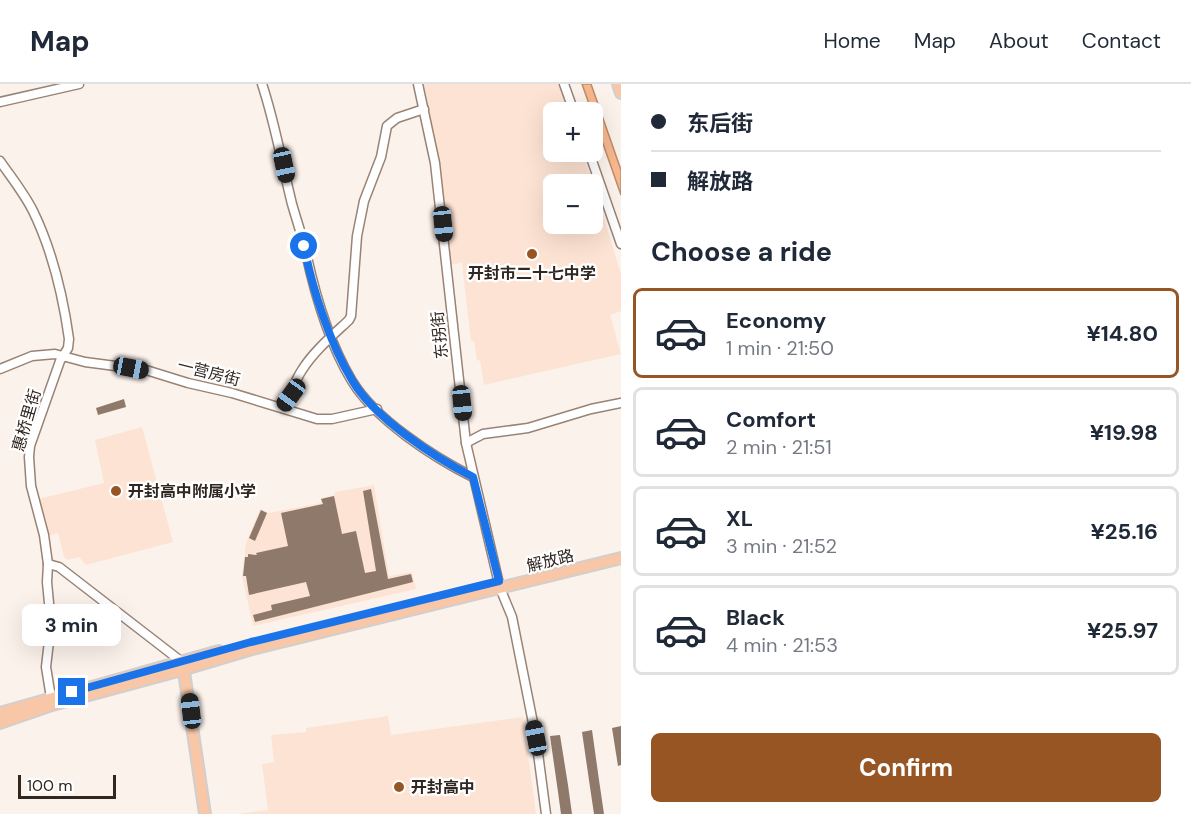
<!DOCTYPE html>
<html lang="en">
<head>
<meta charset="utf-8">
<style>
	:root { --surface:#fff; --page:#f6f6f7; --text:#1f2937; --muted:#747a83; --line:#e0e1e3; --accent:#985524 }
	body { margin:0; font-family:"DM Sans","Noto Sans SC",sans-serif; background:var(--page); color:var(--text); height:100vh; display:flex; flex-direction:column; font-size:22px; white-space:nowrap }
	* { box-sizing:border-box; margin:0 }
	p { font-size:20px; color:var(--muted) }
	.icon { flex:none; width:33px; height:33px; fill:none; stroke:currentColor; stroke-width:2; stroke-linecap:round; stroke-linejoin:round }
	.map { position:relative; flex:1; overflow:hidden }
	.details { display:flex; flex-direction:column; background:var(--surface); width:570px }
	.details>* { flex:none }
	.guide { display:grid; align-content:center; height:132px; padding:0 30px; background:var(--surface) }
	.tools { position:absolute; left:543px; top:18px; display:grid; gap:12px }
	.tools a { display:grid; place-items:center; width:60px; height:60px; border-radius:9px; background:var(--surface); box-shadow:0 6px 24px #0002; font-size:30px }
	.scale { position:absolute; left:18px; bottom:15px; width:98px; box-sizing:border-box; padding-left:6px; border:3px solid #302721; border-top:0; font-size:16px; line-height:21px; white-space:nowrap; color:#302721; -webkit-text-stroke:4px #fff; paint-order:stroke }
	.end { position:absolute; width:27px; height:27px; margin:-14px; border:8px solid #1a73e8; background:#fff; box-shadow:0 0 0 3px #fff }
	.from { border-radius:50% }
	.bubble { position:absolute; height:42px; border-radius:9px; background:var(--surface); box-shadow:0 6px 24px #0002; font-size:20px; font-weight:700; line-height:42px; text-align:center }
	.car { position:absolute; width:18px; height:36px; margin:-18px -9px; border-radius:8px; box-shadow:0 0 4px 2px #0007; background:linear-gradient(#222 24%,#8ab4d8 0 40%,#222 0 76%,#8ab4d8 0 86%,#222 0) }
	.guide b { display:flex; align-items:center; gap:21px; height:57px; font-size:22px }
	.guide b+b { border-top:2px solid var(--line) }
	.guide i { width:15px; height:15px; background:var(--text) }
	ul { padding:0; list-style:none }
	li { display:flex; align-items:center; gap:18px; height:90px; margin:0 12px 9px; padding:0 18px; border:3px solid var(--line); border-radius:9px }
	li div { flex:1 }
	li b { display:block; font-size:22px }
	li em { font-style:normal; font-weight:700 }
	li.current { border-color:var(--accent) }
	li>.icon { width:54px; height:54px; stroke-width:1.5 }
	h2 { padding:0 30px; font-size:27px; line-height:72px }
	.action { display:flex; gap:12px; margin-top:auto; padding:12px 30px }
	.action a { flex:1; height:69px; border-radius:9px; background:var(--accent); color:#fff; font-size:24px; font-weight:700; line-height:69px; text-align:center }
	header { display:flex; align-items:center; gap:36px; box-sizing:border-box; height:84px; padding:0 30px; background:var(--surface); border-bottom:2px solid var(--line) }
	header strong { font-size:28px }
	nav { display:flex; gap:33px; margin-inline-start:auto; font-size:21px }
	main { display:flex; flex:1; min-height:0 }
	.map>svg:first-child { display:block }
	.built { fill:#fde3d3; fill-rule:evenodd }
	.water { fill:#f8b88e; stroke:#bc8c6d; stroke-width:1.5 }
	.building { fill:#8f796b }
	.lines { fill:none; stroke-linecap:round; stroke-linejoin:round }
	.minor-casing { stroke:#998375; stroke-width:11 }
	.major-casing { stroke:#d1cfce; stroke-width:14 }
	.minor { stroke:#fff; stroke-width:8 }
	.major { stroke:#f8c7a7; stroke-width:10 }
	.route { stroke:#1a73e8; stroke-width:8 }
	.poi-dot { fill:#985524; stroke:#fff; stroke-width:2 }
	.labels { text-anchor:middle; stroke-width:4.5; stroke-linejoin:round; paint-order:stroke }
	.poi-label { font-size:16px; font-weight:bold; fill:#302721; stroke:#fff; text-anchor:start }
	.street-label { font-size:16px; fill:#302721; stroke:#fff }
</style>
</head>
<body>
<header>
<strong>Map</strong>
<nav><a>Home</a><a>Map</a><a>About</a><a>Contact</a></nav>
</header>
<main>
<div class="map">
<svg width="621" height="730" viewBox="0 0 621 730">
	<rect width="100%" height="100%" fill="#fcf2ec"/>
	<g class="built">
		<path d="M421,0H559L569,28H554V68H582L597,111L621,190V227L610,231L621,270L484,301L480,276L477,277L474,257H471L462,179L451,180ZM554,100H592V140H554Z"/>
		<polygon points="142,343 173,458 86,481 79,473 68,476 64,473 58,449 47,452 38,415 104,399 95,356"/>
		<polygon points="374,401 389,492 412,488 416,505 253,542 242,492 246,459 260,425 269,429 321,419 321,414 335,411 335,408"/>
		<polygon points="388,632 391,651 523,633 536,730 237,730 268,726 262,680 274,678 271,651 306,648 306,644"/>
	</g>
	<polygon class="water" points="582,0 591,0 621,86 621,111"/>
	<g class="building">
		<polygon points="124,315 126,323 98,331 96,324"/>
		<polygon points="371,405 388,495 411,490 413,498 255,538 253,531 272,526 271,521 310,512 306,498 249,511 246,492 243,492 245,473 248,473 248,470 257,471 256,469 288,462 281,429 323,420 321,415 334,412 342,450 356,447 365,489 376,487 363,407"/>
		<polygon points="261,426 267,429 255,457 249,454"/>
		<polygon points="621,642 621,681 618,682 612,644"/>
		<polygon points="592,646 599,696 604,730 594,730 590,703 582,648"/>
		<polygon points="560,651 568,701 572,730 561,730 558,708 550,652"/>
	</g>
	<g class="lines">
		<g class="minor-casing">
			<g id="minor">
				<path d="M262,0C275,39 282,80 292,120C296,134 301,149 305,164C314,207 329,259 352,297C375,335 433,373 473,393"/>
				<polyline points="418,0 435,79 466,359 500,504 512,533 536,654 546,730"/>
				<polyline points="564,0 574,28"/>
				<polyline points="0,18 79,0"/>
				<polyline points="589,68 621,160"/>
				<path d="M0,77C11,93 24,109 33,127C52,166 63,212 69,255L68,264L60,277L30,362L29,373L31,402L44,451L48,480L47,498L51,540L46,583L52,620"/>
				<polyline points="0,285 32,272 55,270 85,278 146,286 188,299 232,309 317,335 332,335 377,325"/>
				<path d="M282,324C291,312 294,298 302,286C314,267 333,251 349,236L351,232L357,152L364,117L381,73L387,42L397,34L424,25"/>
				<polyline points="466,359 483,350 528,344 591,325 621,319"/>
				<polyline points="48,480 59,483 182,578"/>
			</g>
		</g>
		<g class="major-casing">
			<g id="major">
				<polyline points="618,0 621,9"/>
				<polyline points="183,581 205,730"/>
				<polyline points="0,629 219,567"/>
				<polyline points="0,639 52,621 185,585 252,565 621,474"/>
			</g>
		</g>
		<use href="#minor" class="minor"/>
		<use href="#major" class="major"/>
	</g>
	<g class="lines">
		<path class="route" d="M72,608L251,558L499,497L473,393C434,373 374,334 352,296C330,260 312,204 304,162"/>
	</g>
	<g class="poi-dot">
		<circle cx="532" cy="170" r="6"/>
		<circle cx="116" cy="407" r="6"/>
		<circle cx="399" cy="703" r="6"/>
	</g>
	<g class="labels">
		<g class="poi-label">
			<text x="532" y="195" text-anchor="middle">开封市二十七中学</text>
			<text x="128" y="413">开封高中附属小学</text>
			<text x="411" y="709">开封高中</text>
		</g>
		<g class="street-label">
			<text transform="translate(439 251) rotate(-96)" y="6">东拐街</text>
			<text transform="translate(209 288) rotate(14)" y="6">一营房街</text>
			<text transform="translate(26 336) rotate(-74)" y="6">惠桥里街</text>
			<text transform="translate(550 476) rotate(-14)" y="6">解放路</text>
		</g>
	</g>
</svg>
<div class="tools">
<a>+</a>
<a>−</a>
</div>
<div class="scale">100 m</div>
<i class="end from" style="left:304px;top:162px"></i>
<i class="end" style="left:72px;top:608px"></i>
<div class="bubble" style="left:22px;top:520px;width:99px">3 min</div>
<i class="car" style="left:284px;top:81px;rotate:168deg"></i>
<i class="car" style="left:443px;top:140px;rotate:174deg"></i>
<i class="car" style="left:131px;top:284px;rotate:101deg"></i>
<i class="car" style="left:291px;top:311px;rotate:216deg"></i>
<i class="car" style="left:462px;top:319px;rotate:174deg"></i>
<i class="car" style="left:191px;top:627px;rotate:353deg"></i>
<i class="car" style="left:536px;top:654px;rotate:349deg"></i>
</div>
<section class="details">
<div class="guide">
<b><i class="from"></i>东后街</b>
<b><i></i>解放路</b>
</div>
<h2>Choose a ride</h2>
<ul>
<li class="current"><svg class="icon" aria-label="car" viewBox="0 0 24 24"><path d="M5 17H2v-5l4-1 3-4h7l3 4 3 1v5h-3M9 17h6M6 11h13"/><circle cx="7" cy="17" r="2"/><circle cx="17" cy="17" r="2"/></svg><div><b>Economy</b><p>1 min · 21:50</p></div><em>¥14.80</em></li>
<li><svg class="icon" aria-label="car" viewBox="0 0 24 24"><path d="M5 17H2v-5l4-1 3-4h7l3 4 3 1v5h-3M9 17h6M6 11h13"/><circle cx="7" cy="17" r="2"/><circle cx="17" cy="17" r="2"/></svg><div><b>Comfort</b><p>2 min · 21:51</p></div><em>¥19.98</em></li>
<li><svg class="icon" aria-label="car" viewBox="0 0 24 24"><path d="M5 17H2v-5l4-1 3-4h7l3 4 3 1v5h-3M9 17h6M6 11h13"/><circle cx="7" cy="17" r="2"/><circle cx="17" cy="17" r="2"/></svg><div><b>XL</b><p>3 min · 21:52</p></div><em>¥25.16</em></li>
<li><svg class="icon" aria-label="car" viewBox="0 0 24 24"><path d="M5 17H2v-5l4-1 3-4h7l3 4 3 1v5h-3M9 17h6M6 11h13"/><circle cx="7" cy="17" r="2"/><circle cx="17" cy="17" r="2"/></svg><div><b>Black</b><p>4 min · 21:53</p></div><em>¥25.97</em></li>
</ul>
<div class="action"><a>Confirm</a></div>
</section>
</main>
</body>
</html>
